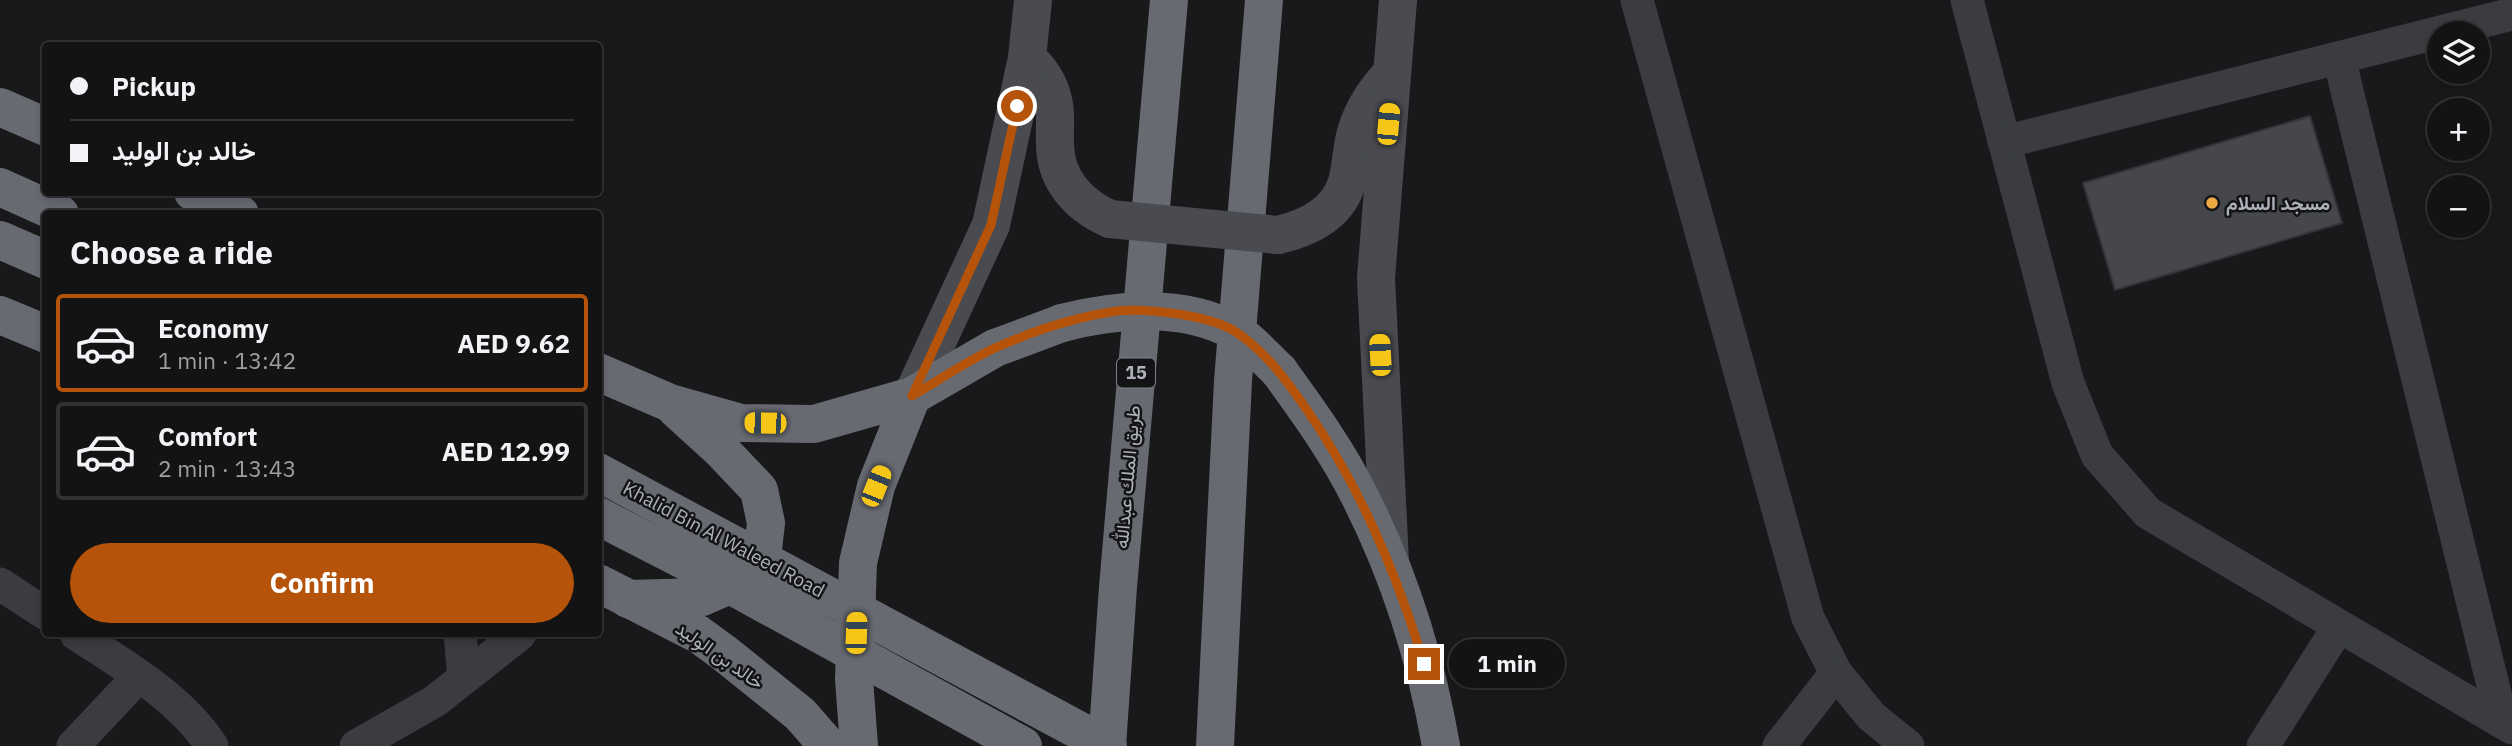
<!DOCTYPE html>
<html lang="en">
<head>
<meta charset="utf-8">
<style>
	:root { --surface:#131314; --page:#202022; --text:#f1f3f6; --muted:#9d9ea0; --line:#323234; --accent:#b45309 }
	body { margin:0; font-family:"IBM Plex Sans",Vazirmatn,sans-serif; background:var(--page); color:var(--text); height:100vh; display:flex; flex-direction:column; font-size:26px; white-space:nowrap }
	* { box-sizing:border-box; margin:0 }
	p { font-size:23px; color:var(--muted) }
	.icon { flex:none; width:38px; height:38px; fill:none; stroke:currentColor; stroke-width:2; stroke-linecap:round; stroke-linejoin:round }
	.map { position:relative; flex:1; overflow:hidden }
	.details { position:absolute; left:42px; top:210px; width:560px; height:427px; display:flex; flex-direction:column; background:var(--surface); border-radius:7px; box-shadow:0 4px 10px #0003,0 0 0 2px var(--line) }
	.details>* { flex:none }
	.guide { position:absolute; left:42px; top:42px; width:560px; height:154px; border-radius:7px; box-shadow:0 4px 10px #0003,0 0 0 2px var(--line); display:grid; align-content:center; height:154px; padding:0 28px; background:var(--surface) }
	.fabs { position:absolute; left:2427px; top:21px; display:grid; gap:14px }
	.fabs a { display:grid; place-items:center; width:63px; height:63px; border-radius:50%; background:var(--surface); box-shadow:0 4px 10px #0003,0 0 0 2px var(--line); font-size:35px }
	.end { position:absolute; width:32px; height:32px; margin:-16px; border:9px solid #b45309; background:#fff; box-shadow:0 0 0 4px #fff }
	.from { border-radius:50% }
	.bubble { position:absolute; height:49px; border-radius:24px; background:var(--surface); box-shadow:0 4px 10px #0003,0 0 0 2px var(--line); font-size:23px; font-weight:800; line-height:49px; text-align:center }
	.car { position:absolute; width:21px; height:42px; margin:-21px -10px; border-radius:9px; box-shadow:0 0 5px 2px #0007; background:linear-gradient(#f5c518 24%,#345 0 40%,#f5c518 0 76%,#345 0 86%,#f5c518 0) }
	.guide b { display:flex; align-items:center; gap:24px; height:66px; font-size:26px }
	.guide b+b { border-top:2px solid var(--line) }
	.guide i { width:18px; height:18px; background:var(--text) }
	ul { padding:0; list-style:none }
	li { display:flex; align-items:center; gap:21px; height:98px; margin:0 14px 10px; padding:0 14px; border:4px solid var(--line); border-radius:7px }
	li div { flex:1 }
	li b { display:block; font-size:26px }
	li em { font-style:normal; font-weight:800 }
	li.on { border-color:var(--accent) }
	li>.icon { width:63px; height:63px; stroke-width:1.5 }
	h2 { padding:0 28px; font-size:32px; line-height:84px }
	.cta { display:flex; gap:14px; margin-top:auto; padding:14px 28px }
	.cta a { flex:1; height:80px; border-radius:42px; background:var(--accent); color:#fff; font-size:28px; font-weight:800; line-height:80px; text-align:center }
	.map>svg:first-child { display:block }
	.building { fill:#46474b; stroke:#333437; stroke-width:2 }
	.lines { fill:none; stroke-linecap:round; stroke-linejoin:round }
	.street { stroke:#3a3c40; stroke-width:33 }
	.secondary { stroke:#494b50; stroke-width:38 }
	.highway { stroke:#676a71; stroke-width:38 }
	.secondary-bridge { stroke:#494b50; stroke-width:38 }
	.highway-bridge { stroke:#676a71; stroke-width:38 }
	.route { stroke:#b45309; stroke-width:9 }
	.poi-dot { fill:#eba942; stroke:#141416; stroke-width:2.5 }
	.labels { text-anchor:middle; stroke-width:5; stroke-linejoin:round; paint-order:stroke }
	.shield { fill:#141416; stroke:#7e8289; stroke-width:2 }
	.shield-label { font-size:18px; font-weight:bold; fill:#acb1ba }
	.poi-label { font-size:19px; font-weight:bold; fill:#acb1ba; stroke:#141416; text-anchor:start }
	.street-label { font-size:19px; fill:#acb1ba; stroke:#141416 }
</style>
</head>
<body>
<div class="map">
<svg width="2512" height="746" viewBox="0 0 2512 746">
	<rect width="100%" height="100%" fill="#19191b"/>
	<polygon class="building" points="2310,116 2342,223 2115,290 2083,183"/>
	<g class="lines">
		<g class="street">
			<polyline points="1637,0 1808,618 1836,673 1871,716 1908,746"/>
			<polyline points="1967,0 2068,383 2097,455 2148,513 2512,728"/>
			<polyline points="2339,58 2502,722"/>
			<polyline points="2004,142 2512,14"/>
			<polyline points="0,584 46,614"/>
			<path d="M76,634C123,665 180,697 212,746"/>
			<polyline points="460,634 464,678"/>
			<polyline points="73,746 139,676"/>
			<polyline points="356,746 435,701 520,634"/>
			<polyline points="1779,746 1836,673"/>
			<polyline points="2263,746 2339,626"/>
		</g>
		<g class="secondary">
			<path d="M1027,58C1040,70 1049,82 1053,100C1057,115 1054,128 1055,144C1055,179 1078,205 1110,219"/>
			<path d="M1278,235C1308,228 1338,214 1347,182C1352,164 1351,146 1357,129C1364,107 1376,90 1391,74"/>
			<polyline points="912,396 991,225 1027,58 1033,0"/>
			<polyline points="1390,562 1376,278 1398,0"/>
		</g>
		<g class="highway">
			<polyline points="0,107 46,127"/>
			<polyline points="0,187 60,214"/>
			<polyline points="193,192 240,214"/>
			<polyline points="0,240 46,260"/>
			<polyline points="0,315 46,334"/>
			<path d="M1279,371C1308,411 1338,452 1360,497C1400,576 1426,659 1441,746"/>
			<polyline points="598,372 670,403 741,423 814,424 912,396 995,348 1062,323"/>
			<polyline points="598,583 698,634 724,653 800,714 828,746"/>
			<polyline points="628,599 702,597 743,579 763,549 766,523 759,490 720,449 676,409"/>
			<polyline points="859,746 854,679 858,563 876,486 912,396"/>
			<polyline points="1107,746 1118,587 1169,0"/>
			<polyline points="1215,746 1233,381 1264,0"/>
		</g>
		<polyline class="secondary-bridge" points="1110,219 1278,235"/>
		<g class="highway-bridge">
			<path d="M1062,323C1116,309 1183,303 1234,331C1250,340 1265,358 1279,371"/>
			<polyline points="598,472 1108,746"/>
			<polyline points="598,516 705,571 1023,746"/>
		</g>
	</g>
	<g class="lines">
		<path class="route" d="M1017,106L991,225L912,396C939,380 967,361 995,348C1033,331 1075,317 1117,311C1147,308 1210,315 1236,332C1266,352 1287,381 1307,410C1361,488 1397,574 1424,664"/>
	</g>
	<circle class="poi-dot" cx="2212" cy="203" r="7"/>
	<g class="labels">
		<rect class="shield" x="1117" y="358.5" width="38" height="29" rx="5"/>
		<g class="shield-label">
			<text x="1136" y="379">15</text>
		</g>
		<g class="poi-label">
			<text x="2226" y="210">مسجد السلام</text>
		</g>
		<g class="street-label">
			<text transform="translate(1127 477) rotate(-85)" y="7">طريق الملك عبدالله</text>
			<text transform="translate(724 539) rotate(28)" y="7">Khalid Bin Al Waleed Road</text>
			<text transform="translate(720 655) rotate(35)" y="7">خالد بن الوليد</text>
		</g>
	</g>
</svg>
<div class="fabs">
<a><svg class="icon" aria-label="layers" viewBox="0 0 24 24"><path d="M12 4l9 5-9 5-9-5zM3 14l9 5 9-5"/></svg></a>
<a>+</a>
<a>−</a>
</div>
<i class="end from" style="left:1017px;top:106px"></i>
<i class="end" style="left:1424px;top:664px"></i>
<div class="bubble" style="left:1449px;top:639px;width:116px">1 min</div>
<i class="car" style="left:1388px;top:124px;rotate:5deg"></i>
<i class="car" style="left:1380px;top:355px;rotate:357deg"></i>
<i class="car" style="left:765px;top:423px;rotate:271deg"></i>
<i class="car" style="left:876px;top:486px;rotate:22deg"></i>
<i class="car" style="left:856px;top:633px;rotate:2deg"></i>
<div class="guide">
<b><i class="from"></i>Pickup</b>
<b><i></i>خالد بن الوليد</b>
</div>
<section class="details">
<h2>Choose a ride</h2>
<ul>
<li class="on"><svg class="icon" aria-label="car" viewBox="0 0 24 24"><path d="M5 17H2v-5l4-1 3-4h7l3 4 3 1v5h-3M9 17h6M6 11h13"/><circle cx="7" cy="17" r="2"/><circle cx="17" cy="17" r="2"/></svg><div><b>Economy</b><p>1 min · 13:42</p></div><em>AED 9.62</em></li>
<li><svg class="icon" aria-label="car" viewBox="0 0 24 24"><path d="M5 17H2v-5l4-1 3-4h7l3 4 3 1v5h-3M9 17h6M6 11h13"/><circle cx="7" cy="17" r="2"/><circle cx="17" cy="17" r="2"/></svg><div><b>Comfort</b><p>2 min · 13:43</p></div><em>AED 12.99</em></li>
</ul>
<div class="cta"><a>Confirm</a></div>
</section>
</div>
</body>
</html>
